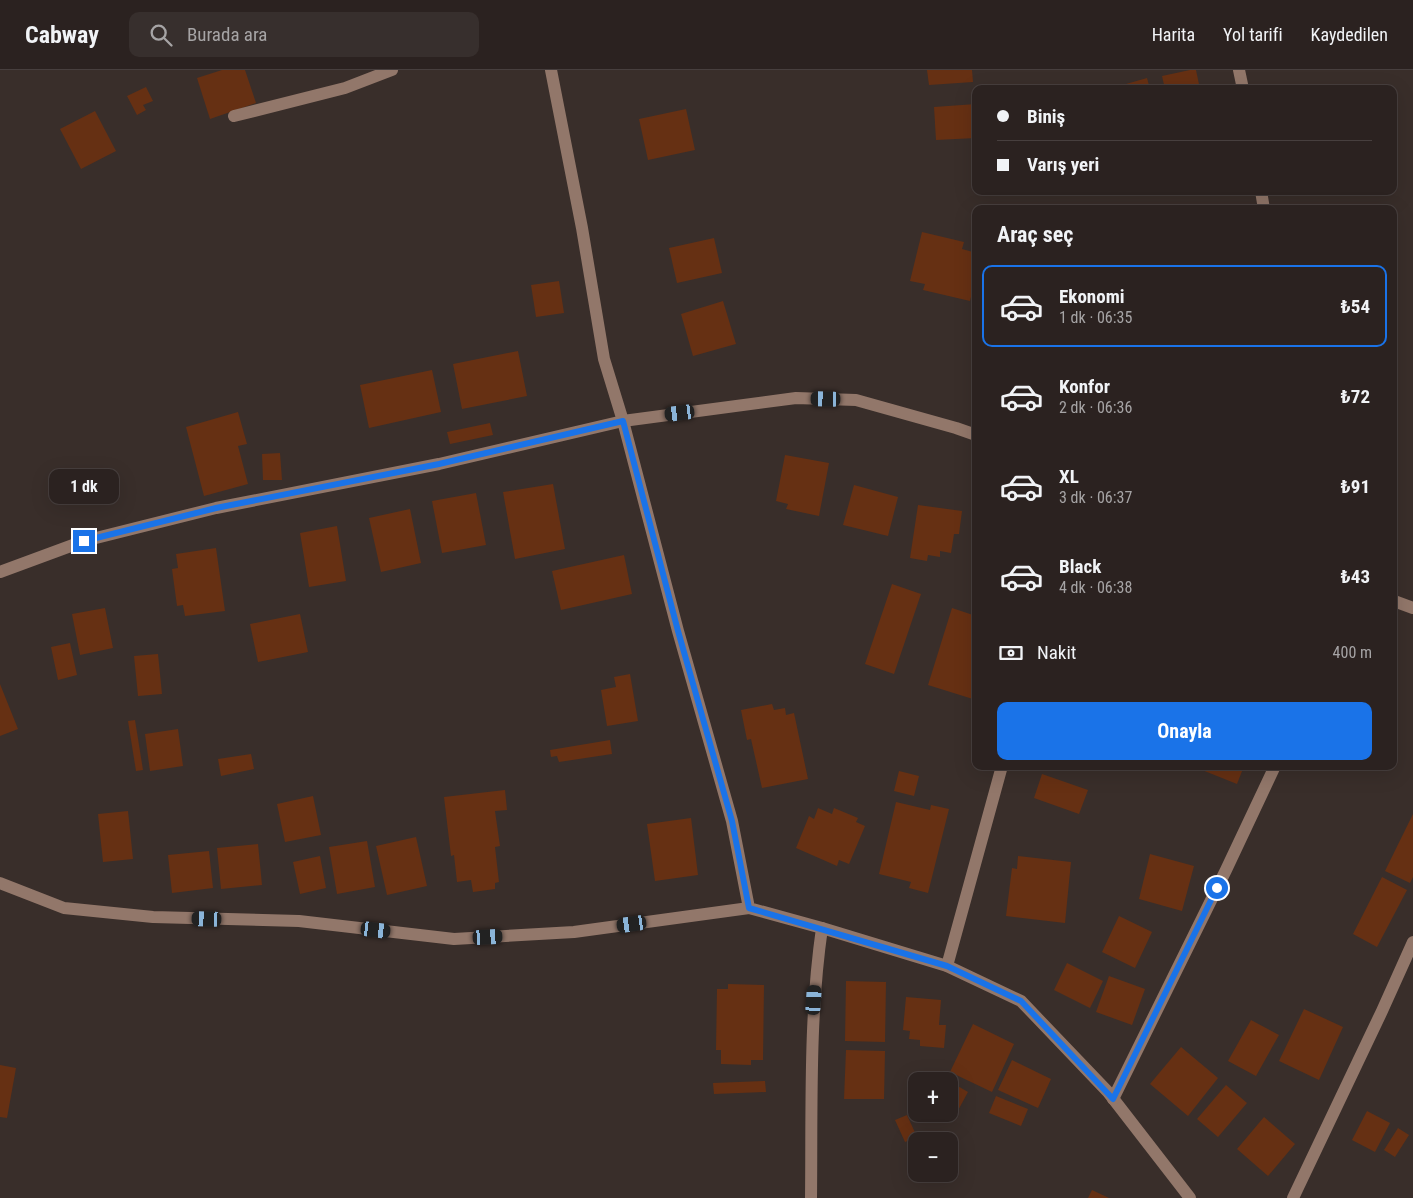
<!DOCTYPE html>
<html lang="tr">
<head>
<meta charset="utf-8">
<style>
	:root { --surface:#2b2220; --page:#372f2d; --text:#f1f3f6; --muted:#a6a4a5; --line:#473f3e; --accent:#1a73e8 }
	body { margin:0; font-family:"Roboto Condensed",sans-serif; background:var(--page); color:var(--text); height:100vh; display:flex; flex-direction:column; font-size:19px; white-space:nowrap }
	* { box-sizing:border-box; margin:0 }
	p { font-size:16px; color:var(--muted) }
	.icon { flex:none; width:28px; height:28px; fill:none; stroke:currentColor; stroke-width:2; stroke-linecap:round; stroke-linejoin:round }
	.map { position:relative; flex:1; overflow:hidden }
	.panel { position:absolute; left:972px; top:135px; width:425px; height:565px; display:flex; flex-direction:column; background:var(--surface); border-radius:10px; box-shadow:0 5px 20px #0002,0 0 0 1px var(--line) }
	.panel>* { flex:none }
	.banner { position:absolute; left:972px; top:15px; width:425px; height:110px; border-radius:10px; box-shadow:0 5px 20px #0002,0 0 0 1px var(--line); display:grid; align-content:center; height:110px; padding:0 25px; background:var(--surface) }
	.controls { position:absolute; left:908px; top:1002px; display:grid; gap:10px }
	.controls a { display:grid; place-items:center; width:50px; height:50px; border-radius:10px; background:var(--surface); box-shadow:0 5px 20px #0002,0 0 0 1px var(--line); font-size:25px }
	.end { position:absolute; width:22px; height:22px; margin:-11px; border:6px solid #1a73e8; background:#fff; box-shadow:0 0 0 2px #fff }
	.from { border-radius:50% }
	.bubble { position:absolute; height:35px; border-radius:10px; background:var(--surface); box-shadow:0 5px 20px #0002,0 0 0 1px var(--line); font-size:16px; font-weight:700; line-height:35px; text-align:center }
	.car { position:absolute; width:15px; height:30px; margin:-15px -8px; border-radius:6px; box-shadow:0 0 4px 1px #0007; background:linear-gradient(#222 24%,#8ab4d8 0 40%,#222 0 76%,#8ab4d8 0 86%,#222 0) }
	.banner b { display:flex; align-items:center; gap:18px; height:48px; font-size:19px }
	.banner b+b { border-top:1px solid var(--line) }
	.banner i { width:12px; height:12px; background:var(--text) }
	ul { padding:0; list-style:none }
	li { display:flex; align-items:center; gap:15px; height:82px; margin:0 10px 8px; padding:0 15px; border:2px solid transparent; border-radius:10px }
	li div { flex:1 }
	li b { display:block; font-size:19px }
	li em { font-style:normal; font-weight:700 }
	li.on { border-color:var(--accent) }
	li>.icon { width:45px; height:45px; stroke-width:1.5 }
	h2 { padding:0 25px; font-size:22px; line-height:60px }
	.pay { display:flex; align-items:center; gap:12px; height:55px; padding:0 25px; font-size:19px }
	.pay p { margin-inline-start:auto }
	.button { display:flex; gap:10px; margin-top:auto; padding:10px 25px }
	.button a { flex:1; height:58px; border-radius:10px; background:var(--accent); color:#fff; font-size:20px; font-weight:700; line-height:58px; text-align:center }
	header { display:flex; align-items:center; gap:30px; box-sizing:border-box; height:70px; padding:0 25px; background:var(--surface); border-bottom:1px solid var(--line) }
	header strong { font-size:24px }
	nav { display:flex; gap:28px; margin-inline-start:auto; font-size:18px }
	.search { width:350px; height:45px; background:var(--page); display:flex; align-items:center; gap:12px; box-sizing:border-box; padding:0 18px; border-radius:10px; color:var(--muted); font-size:19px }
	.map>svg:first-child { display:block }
	.building { fill:#663013 }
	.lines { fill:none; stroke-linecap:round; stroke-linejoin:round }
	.minor { stroke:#92776a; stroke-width:12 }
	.route { stroke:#1a73e8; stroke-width:6 }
</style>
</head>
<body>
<header>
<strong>Cabway</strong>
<div class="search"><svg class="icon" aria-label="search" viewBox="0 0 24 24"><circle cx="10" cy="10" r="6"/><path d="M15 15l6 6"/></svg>Burada ara</div>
<nav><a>Harita</a><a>Yol tarifi</a><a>Kaydedilen</a></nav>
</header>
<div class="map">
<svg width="1413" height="1128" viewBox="0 0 1413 1128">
	<rect width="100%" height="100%" fill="#392e2a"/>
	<g class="building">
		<polygon points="222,0 245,0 256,33 210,49 197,8"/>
		<polygon points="927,0 972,0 973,12 929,15"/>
		<polygon points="1190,0 1196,0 1200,19 1165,19 1162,6"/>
		<polygon points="1147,8 1150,19 1128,19 1126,14"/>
		<polygon points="146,17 153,31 143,35 146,40 137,45 127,26"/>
		<polygon points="976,34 976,68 936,70 934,37"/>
		<polygon points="686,39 695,80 648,90 639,49"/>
		<polygon points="95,41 116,81 81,99 60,59"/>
		<polygon points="922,162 964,172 962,179 973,182 972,187 976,189 976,206 970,231 923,220 925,214 910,211"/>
		<polygon points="714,168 722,203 677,213 669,178"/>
		<polygon points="559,211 564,243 536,247 531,215"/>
		<polygon points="723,231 736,274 693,286 681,244"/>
		<polygon points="518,281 527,326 462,339 453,294"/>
		<polygon points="432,300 441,342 369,358 360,315"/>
		<polygon points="238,342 247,374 238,376 248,414 204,426 186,357"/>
		<polygon points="490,353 493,365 450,374 447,362"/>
		<polygon points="280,383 282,410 263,410 262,384"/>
		<polygon points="785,385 829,393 819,446 786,439 788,434 776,431"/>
		<polygon points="553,414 565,479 515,489 503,422"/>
		<polygon points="854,415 898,427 888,466 843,455"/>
		<polygon points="476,423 486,475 442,483 432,431"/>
		<polygon points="918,435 962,441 959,464 954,464 951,483 940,481 940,487 928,485 927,491 910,488"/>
		<polygon points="410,439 421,493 381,502 369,448"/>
		<polygon points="337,456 346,511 309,517 300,463"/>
		<polygon points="216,478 225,541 185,546 183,535 177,536 172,499 178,498 176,484"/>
		<polygon points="624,485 632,524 561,540 552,501"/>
		<polygon points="892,514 921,524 894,604 865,594"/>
		<polygon points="105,538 113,578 80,585 72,544"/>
		<polygon points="952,538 976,546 976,630 928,615"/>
		<polygon points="300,544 308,582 258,592 250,554"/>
		<polygon points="70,573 77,605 58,610 51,577"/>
		<polygon points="158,584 162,624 138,626 134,586"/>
		<polygon points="630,604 638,651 607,656 601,620 616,617 614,607"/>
		<polygon points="0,614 18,659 0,666"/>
		<polygon points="772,634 774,640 785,638 786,645 794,643 808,709 762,718 751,669 747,670 741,640"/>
		<polygon points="135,650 143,700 136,701 128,651"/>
		<polygon points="178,659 183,696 150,701 145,664"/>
		<polygon points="610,670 612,684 559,692 557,686 551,687 550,680"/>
		<polygon points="251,684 254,699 221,706 218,689"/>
		<polygon points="1192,696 1244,696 1237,714"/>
		<polygon points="899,701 919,706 914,726 894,721"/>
		<polygon points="1042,704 1088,720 1079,744 1034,728"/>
		<polygon points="505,720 507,740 495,741 500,776 495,777 499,812 495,813 495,819 473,822 471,810 457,812 454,785 451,786 444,727"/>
		<polygon points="313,726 321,765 285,772 277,734"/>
		<polygon points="896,732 930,740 931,735 949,739 928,823 909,818 911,812 879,804"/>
		<polygon points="818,738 832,744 834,738 858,748 856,752 865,756 849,794 839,790 837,796 796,778 809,746 814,749"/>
		<polygon points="128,741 133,789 103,792 98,744"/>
		<polygon points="1413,744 1413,807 1410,813 1385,801"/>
		<polygon points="691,748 698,805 655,811 647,754"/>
		<polygon points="416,767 427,816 387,825 376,776"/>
		<polygon points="367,771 375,817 337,824 329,777"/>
		<polygon points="258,774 262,815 221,819 217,778"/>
		<polygon points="209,781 213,818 172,823 168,785"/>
		<polygon points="1150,784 1194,796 1182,841 1139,829"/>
		<polygon points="320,786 326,818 300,824 293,792"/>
		<polygon points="1018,786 1071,792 1065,853 1006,846 1012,798 1017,799"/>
		<polygon points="1382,807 1407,820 1377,877 1353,864"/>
		<polygon points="1119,846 1152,862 1135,898 1102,882"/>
		<polygon points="1067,893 1103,911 1090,938 1054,920"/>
		<polygon points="1109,906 1145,919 1132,955 1096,942"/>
		<polygon points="846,911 886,912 885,972 845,971"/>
		<polygon points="728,914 764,915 763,990 751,990 751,995 721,994 721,980 716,980 717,919 728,919"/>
		<polygon points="906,927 941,930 939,955 946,955 944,978 920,976 920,970 909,969 910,961 903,960"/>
		<polygon points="1304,939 1343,957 1319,1010 1279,991"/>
		<polygon points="1251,950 1279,965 1256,1006 1228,991"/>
		<polygon points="973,954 1014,974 992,1022 950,1002"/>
		<polygon points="1181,977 1218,1008 1188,1046 1150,1014"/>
		<polygon points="846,980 885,981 884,1029 844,1029"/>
		<polygon points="1012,990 1051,1009 1038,1038 998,1020"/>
		<polygon points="0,995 16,998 7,1048 0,1047"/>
		<polygon points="765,1011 766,1022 714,1024 713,1013"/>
		<polygon points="949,1011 968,1022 955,1046 949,1043"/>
		<polygon points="1226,1015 1247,1033 1218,1067 1197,1049"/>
		<polygon points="996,1026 1028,1039 1021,1056 989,1043"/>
		<polygon points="1367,1041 1390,1053 1375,1082 1352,1070"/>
		<polygon points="907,1045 917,1067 905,1072 895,1050"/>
		<polygon points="1264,1047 1295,1074 1268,1106 1237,1079"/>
		<polygon points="1398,1058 1409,1065 1395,1087 1384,1080"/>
		<polygon points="1092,1120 1109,1128 1088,1128"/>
	</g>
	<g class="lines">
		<g class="minor">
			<path d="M551,0L582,158L604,289L623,351L678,561L732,751L749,838L822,858C809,948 812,1038 811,1128"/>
			<polyline points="1239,0 1243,19"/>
			<polyline points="234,46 345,18 392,0"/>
			<polyline points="1261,121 1264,139"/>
			<polyline points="0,502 84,471 216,438 439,394 623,351 796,328 856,330 956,358 976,365"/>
			<polyline points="1394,531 1413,538"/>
			<polyline points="0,813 64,838 153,847 299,851 454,869 574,862 749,838"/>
			<polyline points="822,858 947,896 1021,931 1108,1022 1190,1128"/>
			<polyline points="947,896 1002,696"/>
			<polyline points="1113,1029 1226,800 1275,696"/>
			<polyline points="1293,1128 1382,941 1413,872"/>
		</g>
	</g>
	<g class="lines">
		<polyline class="route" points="84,471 216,438 439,394 623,351 678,561 732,751 749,838 947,896 1021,931 1113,1029 1217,818"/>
	</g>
</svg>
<div class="controls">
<a>+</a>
<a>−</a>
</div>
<i class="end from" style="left:1217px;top:818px"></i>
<i class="end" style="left:84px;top:471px"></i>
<div class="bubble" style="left:49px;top:399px;width:70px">1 dk</div>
<i class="car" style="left:826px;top:329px;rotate:271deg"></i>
<i class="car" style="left:680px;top:343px;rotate:263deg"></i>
<i class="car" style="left:207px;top:849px;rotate:272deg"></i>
<i class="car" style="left:632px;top:854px;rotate:262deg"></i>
<i class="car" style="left:376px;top:860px;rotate:97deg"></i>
<i class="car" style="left:488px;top:867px;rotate:87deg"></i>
<i class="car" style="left:814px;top:930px;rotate:4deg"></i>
<div class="banner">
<b><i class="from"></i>Biniş</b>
<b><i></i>Varış yeri</b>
</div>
<section class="panel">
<h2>Araç seç</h2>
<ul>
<li class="on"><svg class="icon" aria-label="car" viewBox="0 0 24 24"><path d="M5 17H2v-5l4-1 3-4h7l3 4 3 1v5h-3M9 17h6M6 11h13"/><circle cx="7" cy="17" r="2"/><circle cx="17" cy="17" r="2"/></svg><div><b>Ekonomi</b><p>1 dk · 06:35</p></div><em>₺54</em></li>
<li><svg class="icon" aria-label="car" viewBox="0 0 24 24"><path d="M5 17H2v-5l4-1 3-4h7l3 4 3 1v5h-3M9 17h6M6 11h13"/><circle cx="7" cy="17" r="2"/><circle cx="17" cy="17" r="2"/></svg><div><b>Konfor</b><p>2 dk · 06:36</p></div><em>₺72</em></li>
<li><svg class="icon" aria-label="car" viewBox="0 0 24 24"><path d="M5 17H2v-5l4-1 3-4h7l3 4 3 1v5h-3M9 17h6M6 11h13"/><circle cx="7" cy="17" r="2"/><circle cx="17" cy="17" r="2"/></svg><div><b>XL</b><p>3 dk · 06:37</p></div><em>₺91</em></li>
<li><svg class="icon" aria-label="car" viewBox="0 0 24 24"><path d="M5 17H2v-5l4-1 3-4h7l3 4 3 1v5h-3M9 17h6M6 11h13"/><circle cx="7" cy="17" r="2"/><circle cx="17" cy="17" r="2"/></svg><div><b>Black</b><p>4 dk · 06:38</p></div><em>₺43</em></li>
</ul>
<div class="pay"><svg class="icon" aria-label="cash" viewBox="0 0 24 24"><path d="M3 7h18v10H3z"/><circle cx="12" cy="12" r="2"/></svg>Nakit<p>400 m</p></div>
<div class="button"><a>Onayla</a></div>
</section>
</div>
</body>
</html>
